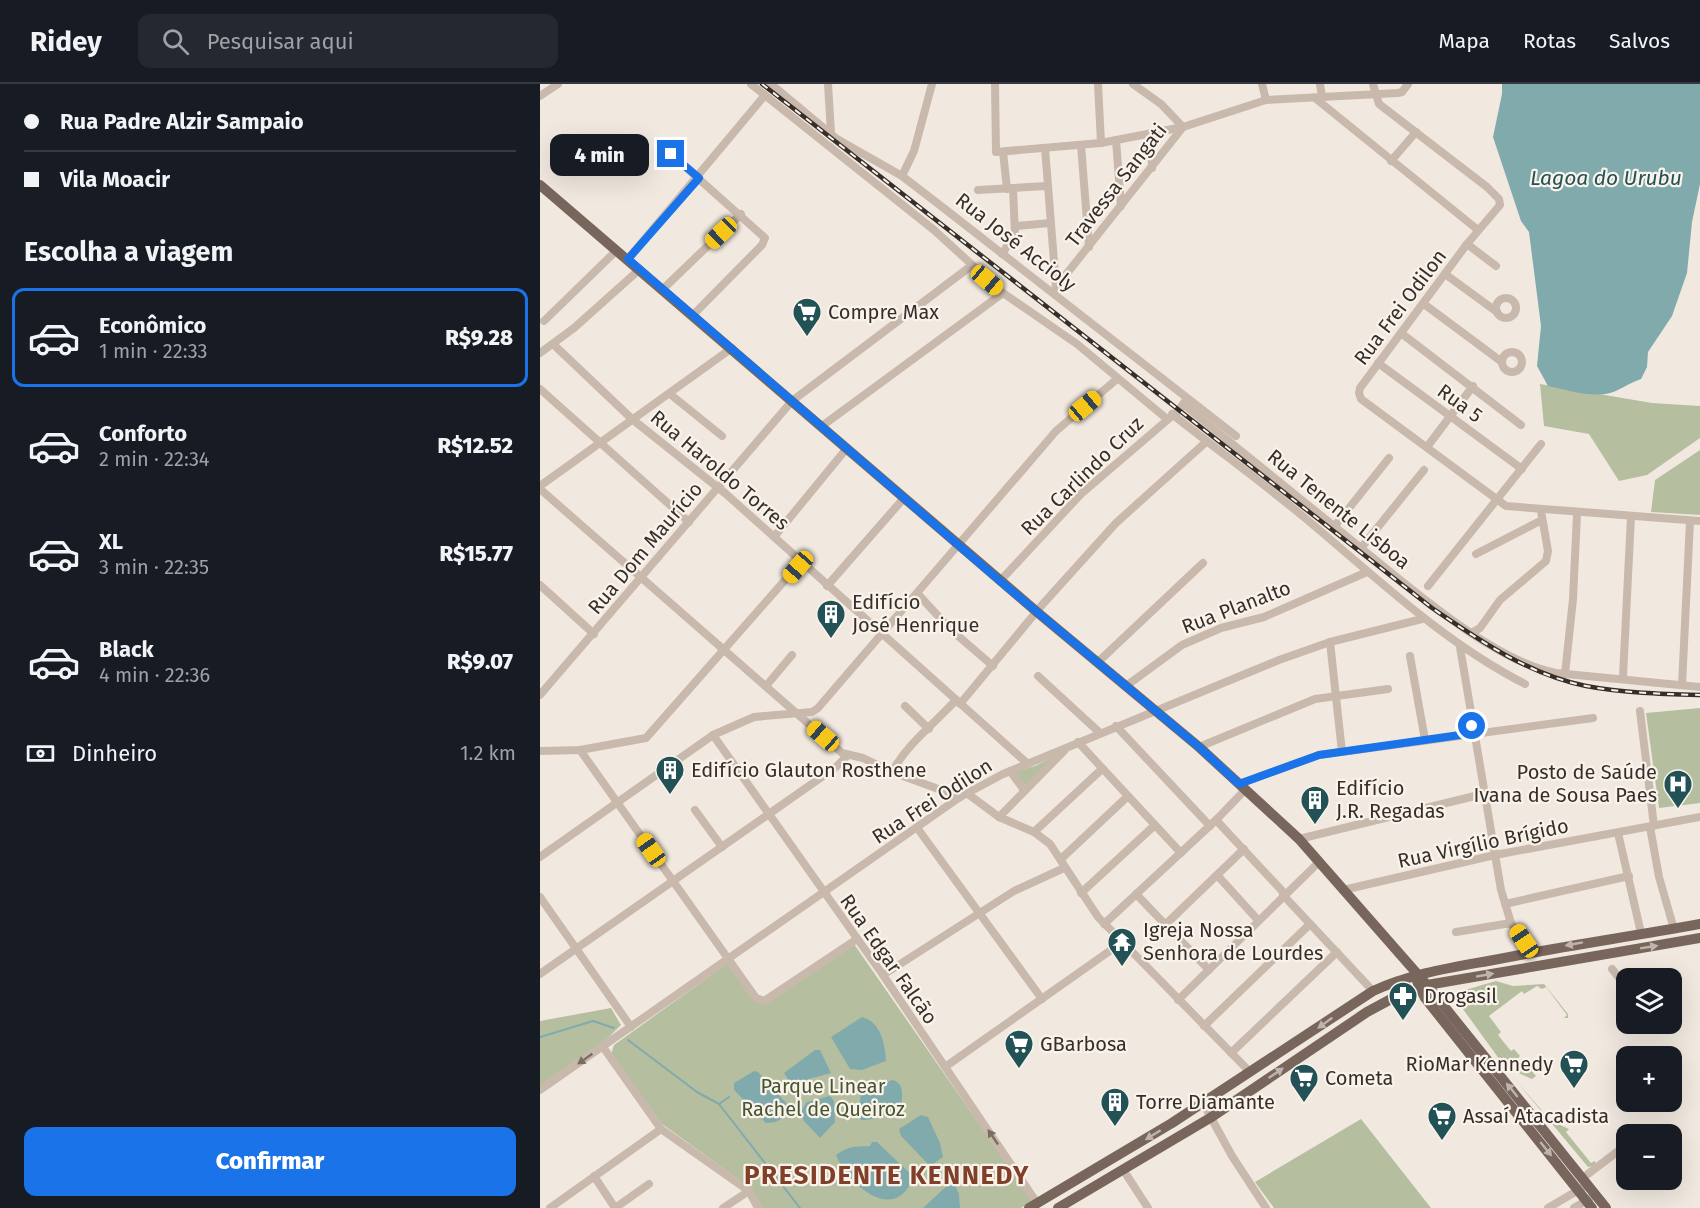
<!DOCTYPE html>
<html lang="pt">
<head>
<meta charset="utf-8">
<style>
	:root { --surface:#171b24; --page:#242831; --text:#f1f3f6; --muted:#9ea1a6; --line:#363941; --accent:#1a73e8 }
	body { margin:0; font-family:"Fira Sans",sans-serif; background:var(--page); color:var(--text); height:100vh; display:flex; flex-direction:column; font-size:22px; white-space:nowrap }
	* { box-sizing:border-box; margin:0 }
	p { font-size:20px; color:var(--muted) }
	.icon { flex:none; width:33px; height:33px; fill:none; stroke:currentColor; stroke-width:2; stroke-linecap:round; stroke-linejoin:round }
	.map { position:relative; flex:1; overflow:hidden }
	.sheet { display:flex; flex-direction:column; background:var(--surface); width:540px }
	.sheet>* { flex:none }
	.guide { display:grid; align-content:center; height:132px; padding:0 24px; background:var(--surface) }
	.buttons { position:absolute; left:1076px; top:884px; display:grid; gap:12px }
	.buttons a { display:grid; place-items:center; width:66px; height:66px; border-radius:12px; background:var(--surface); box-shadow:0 6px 24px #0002; font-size:30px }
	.end { position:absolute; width:27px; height:27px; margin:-14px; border:8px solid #1a73e8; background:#fff; box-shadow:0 0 0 3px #fff }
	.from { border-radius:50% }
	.bubble { position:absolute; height:42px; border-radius:12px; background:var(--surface); box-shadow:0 6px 24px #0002; font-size:20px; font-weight:800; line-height:42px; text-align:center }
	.car { position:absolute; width:18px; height:36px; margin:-18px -9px; border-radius:8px; box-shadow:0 0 4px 2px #0007; background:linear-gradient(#f5c518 24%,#345 0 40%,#f5c518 0 76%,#345 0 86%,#f5c518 0) }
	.guide b { display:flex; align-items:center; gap:21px; height:57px; font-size:22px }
	.guide b+b { border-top:2px solid var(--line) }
	.guide i { width:15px; height:15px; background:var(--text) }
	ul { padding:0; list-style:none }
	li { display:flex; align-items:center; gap:18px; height:99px; margin:0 12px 9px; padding:0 12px; border:3px solid transparent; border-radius:12px }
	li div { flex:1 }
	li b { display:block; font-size:22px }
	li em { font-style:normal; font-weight:800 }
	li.on { border-color:var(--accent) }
	li>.icon { width:54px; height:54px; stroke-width:1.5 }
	h2 { padding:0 24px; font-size:27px; line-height:72px }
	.pay { display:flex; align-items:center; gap:15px; height:66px; padding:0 24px; font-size:22px }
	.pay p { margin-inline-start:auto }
	.action { display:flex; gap:12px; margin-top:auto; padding:12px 24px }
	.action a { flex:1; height:69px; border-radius:12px; background:var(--accent); color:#fff; font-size:24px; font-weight:800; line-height:69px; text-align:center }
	header { display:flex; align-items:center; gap:36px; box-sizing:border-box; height:84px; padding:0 30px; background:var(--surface); border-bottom:2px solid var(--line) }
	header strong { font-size:28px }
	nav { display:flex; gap:33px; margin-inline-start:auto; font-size:21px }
	.search { width:420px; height:54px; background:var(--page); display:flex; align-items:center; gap:15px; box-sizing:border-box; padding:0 21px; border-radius:12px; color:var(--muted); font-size:22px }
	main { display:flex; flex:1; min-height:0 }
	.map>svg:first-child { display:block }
	.green { fill:#b5bfa0 }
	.water { fill:#80aaac }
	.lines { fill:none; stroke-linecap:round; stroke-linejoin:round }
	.stream { stroke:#80aaac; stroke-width:2 }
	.minor { stroke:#c9b9ac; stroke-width:8 }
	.major { stroke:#78665d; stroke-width:10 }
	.rail-casing { stroke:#372e2a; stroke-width:4.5 }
	.rail { stroke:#f9f3eb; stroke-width:2; stroke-dasharray:7; stroke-linecap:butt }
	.oneway { fill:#bfb4ab }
	.oneway2 { fill:#796d64 }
	.route { stroke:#1a73e8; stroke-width:8 }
	.labels { text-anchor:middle; stroke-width:4.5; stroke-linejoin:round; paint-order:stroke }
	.street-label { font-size:20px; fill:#372e2a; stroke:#f9f3eb }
	.poi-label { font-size:20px; fill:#372e2a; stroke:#f9f3eb; text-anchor:start }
	.park-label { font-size:20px; fill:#465430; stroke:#f9f3eb }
	.water-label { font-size:21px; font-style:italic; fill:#235256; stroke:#f9f3eb }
	.district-label { font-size:26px; font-weight:bold; letter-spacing:1.5px; fill:#803f29; stroke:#f9f3eb }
</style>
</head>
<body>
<header>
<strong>Ridey</strong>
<div class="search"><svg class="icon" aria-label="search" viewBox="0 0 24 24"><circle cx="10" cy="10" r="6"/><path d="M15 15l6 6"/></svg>Pesquisar aqui</div>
<nav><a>Mapa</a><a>Rotas</a><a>Salvos</a></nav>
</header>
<main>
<section class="sheet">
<div class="guide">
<b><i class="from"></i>Rua Padre Alzir Sampaio</b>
<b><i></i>Vila Moacir</b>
</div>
<h2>Escolha a viagem</h2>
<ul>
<li class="on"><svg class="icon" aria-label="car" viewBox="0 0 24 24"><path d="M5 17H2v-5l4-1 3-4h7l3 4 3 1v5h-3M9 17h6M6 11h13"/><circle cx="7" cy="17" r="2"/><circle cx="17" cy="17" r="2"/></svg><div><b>Econômico</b><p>1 min · 22:33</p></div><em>R$9.28</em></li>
<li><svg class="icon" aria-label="car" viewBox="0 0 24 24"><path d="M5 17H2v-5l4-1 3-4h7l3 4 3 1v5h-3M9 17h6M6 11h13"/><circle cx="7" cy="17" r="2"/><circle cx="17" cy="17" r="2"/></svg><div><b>Conforto</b><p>2 min · 22:34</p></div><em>R$12.52</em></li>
<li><svg class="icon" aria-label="car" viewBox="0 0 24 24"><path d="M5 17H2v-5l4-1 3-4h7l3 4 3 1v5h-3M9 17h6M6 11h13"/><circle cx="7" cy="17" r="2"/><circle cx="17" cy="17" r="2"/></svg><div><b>XL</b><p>3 min · 22:35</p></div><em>R$15.77</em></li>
<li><svg class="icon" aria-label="car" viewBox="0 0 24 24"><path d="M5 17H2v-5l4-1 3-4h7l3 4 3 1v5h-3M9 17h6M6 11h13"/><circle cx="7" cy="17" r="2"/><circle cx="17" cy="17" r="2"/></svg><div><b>Black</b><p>4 min · 22:36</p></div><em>R$9.07</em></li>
</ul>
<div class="pay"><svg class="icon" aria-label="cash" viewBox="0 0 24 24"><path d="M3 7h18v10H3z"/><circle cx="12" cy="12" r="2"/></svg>Dinheiro<p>1.2 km</p></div>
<div class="action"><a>Confirmar</a></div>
</section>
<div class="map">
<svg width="1160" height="1124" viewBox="0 0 1160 1124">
	<rect width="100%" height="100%" fill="#f1e9df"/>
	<g class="green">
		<polygon points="1000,300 1112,319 1160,322 1160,354 1107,391 1079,397 1049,350 1004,342"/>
		<polygon points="1160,366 1160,431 1111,428 1115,396"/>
		<polygon points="1160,624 1160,719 1119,724 1106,629"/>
		<polygon points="519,670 486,702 474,688 495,682"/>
		<polygon points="314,860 492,1116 491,1118 481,1124 222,1124 212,1105 122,1040 71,970 74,961 188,879 226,919"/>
		<polygon points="956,897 973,902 1004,900 1028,930 1028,934 1024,934 1027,931 1006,903 1002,905 997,902 984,910 982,907 949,932 961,948 958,951 971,967 974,965 980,972 977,975 985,986 989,984 996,992 992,995 965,983 920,921 920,912 925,906"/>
		<polygon points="71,924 81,941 68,954 0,1002 0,937"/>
		<polygon points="973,993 1011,1037 1029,1045 1026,1048 1051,1079 1054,1077 1058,1081 1048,1083"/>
		<polygon points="821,1035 891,1124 734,1124 715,1098"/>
	</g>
	<g class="water">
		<path d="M962,0H1160V100L1152,138L1147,189L1132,232L1108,268L1107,283L1101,295C1091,298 1078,307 1070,309C1051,314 1028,306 1008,302L997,282L1001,242L989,148L981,137L953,53L962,10Z"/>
		<path d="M322,933C341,938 345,960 346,977L322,986L310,985L291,953Z"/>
		<polygon points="275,966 280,966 291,989 251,1000 244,989"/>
		<polygon points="214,987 218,988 248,1021 248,1030 236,1038 226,1039 194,1006 194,999"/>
		<path d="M353,996C364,1000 362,1009 362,1019C347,1030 340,1036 321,1036L319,1031L321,1005Z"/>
		<polygon points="290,1012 294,1017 295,1038 280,1054 264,1037 260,1029 267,1018"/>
		<polygon points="381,1031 388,1033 400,1059 403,1073 392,1081 388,1080 361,1052 359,1045"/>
		<path d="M332,1058H337L375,1094C368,1102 366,1110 356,1114C333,1123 303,1090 296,1071C310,1061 315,1063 330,1062Z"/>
		<polygon points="410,1099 414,1099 419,1110 420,1124 383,1124"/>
	</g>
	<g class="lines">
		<g class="stream">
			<polyline points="0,953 53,937 74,944"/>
			<polyline points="88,956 157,1008 179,1020 260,1124"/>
			<polyline points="179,1020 189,1013"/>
		</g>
		<g class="minor">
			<polyline points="211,0 394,146 463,209 537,260 627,335"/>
			<polyline points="231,0 297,55 362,92 401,122 696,352"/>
			<polyline points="288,0 291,49"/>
			<polyline points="455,0 456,68 561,59 643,43 726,16 858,9 862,8 868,0"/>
			<polyline points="558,0 561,59"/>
			<polyline points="593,0 621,20 643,43"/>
			<polyline points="722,0 726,16"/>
			<polyline points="780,0 782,13"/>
			<polyline points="833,0 839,20 947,103 959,115 960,121 927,160 820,304 819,309 821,315 966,422 1160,437"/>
			<polyline points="0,12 18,0"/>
			<polyline points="775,14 938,146"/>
			<polyline points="611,49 612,84"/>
			<polyline points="576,56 581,122"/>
			<polyline points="541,61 549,163"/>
			<polyline points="505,64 516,203"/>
			<polyline points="463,68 467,105"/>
			<polyline points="131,70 225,154 222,161 153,231"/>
			<polyline points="851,77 876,48"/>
			<polyline points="362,92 374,67 392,0"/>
			<polyline points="438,106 506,102"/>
			<polyline points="475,142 510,139"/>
			<polyline points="927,160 956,182"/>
			<polyline points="462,170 475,150 473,104"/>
			<polyline points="88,175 225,11"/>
			<polyline points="905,190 957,228"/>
			<polyline points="123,205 201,130"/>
			<polyline points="513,207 643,43"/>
			<circle cx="966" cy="224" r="10"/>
			<polyline points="884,220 962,278"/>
			<polyline points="4,237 77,166"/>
			<polyline points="861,249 981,341"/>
			<polyline points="13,260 92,335 186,410 488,680"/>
			<circle cx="972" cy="278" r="10"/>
			<polyline points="0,269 34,244 100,185"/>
			<polyline points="838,279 982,385"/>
			<polyline points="0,305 149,438"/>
			<polyline points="130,310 182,352"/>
			<path d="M643,320C702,368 761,416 821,464C872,505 953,577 1016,589L1160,603"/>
			<path d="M632,330C676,365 722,398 765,434C837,494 903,558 985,600"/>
			<polyline points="282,342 463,209"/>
			<polyline points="887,363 933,302"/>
			<polyline points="0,402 192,264"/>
			<polyline points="0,405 302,669 323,674 352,688 420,713"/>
			<polyline points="794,443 849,374"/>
			<polyline points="234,453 307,364"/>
			<polyline points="821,464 884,386"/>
			<polyline points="936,470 1002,436"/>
			<polyline points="460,497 541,410 639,326 646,316"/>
			<polyline points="0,501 54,550"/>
			<polyline points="287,502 364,414"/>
			<polyline points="888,502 1001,360"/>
			<polyline points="377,509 410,545 453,582"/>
			<polyline points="933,548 940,544 960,516 1006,477 1008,467 1001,427"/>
			<polyline points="790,558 802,668"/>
			<polyline points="920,563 961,806 971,839 991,868"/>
			<polyline points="870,572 885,656"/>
			<polyline points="558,578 663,479"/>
			<polyline points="1025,590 1033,515 1037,430"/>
			<polyline points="498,592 560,649"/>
			<polyline points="1083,593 1091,432"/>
			<polyline points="1142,601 1150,437"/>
			<polyline points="226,602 252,571"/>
			<polyline points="586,602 642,561 681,544 724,533 827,488"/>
			<polyline points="0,611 252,317 431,182"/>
			<polyline points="420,620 502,521 576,439 666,358"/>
			<polyline points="365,622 389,645"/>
			<polyline points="1100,627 1114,742"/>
			<polyline points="576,642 670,742"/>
			<polyline points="173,651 343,891 497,1119"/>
			<polyline points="538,658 641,769"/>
			<polyline points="659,663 775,615 848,605"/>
			<polyline points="40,666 216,914 224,917 317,855"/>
			<polyline points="0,667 40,666 106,654 261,478"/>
			<polyline points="470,687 484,706"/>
			<path d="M352,688C367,660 394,640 416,616"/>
			<polyline points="699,700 779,671 1053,634"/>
			<polyline points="428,710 459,733 494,748 510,760 558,833 710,988"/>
			<polyline points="155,726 182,763"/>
			<polyline points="459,733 524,667"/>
			<polyline points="676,736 745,810"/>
			<polyline points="1110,743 1119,793 1134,845"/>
			<polyline points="378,745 502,915"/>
			<polyline points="494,748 562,685"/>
			<polyline points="1078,749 1101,849"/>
			<polyline points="759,755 943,710"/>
			<polyline points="0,773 173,651 214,633 272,628 278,624 516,347 577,295"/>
			<polyline points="521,775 588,712"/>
			<polyline points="677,791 717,835"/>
			<polyline points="803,806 955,771 1160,733"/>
			<polyline points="541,809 615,741"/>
			<polyline points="596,810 669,886"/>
			<polyline points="743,811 833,907"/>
			<polyline points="0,813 91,943"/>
			<polyline points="965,820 1089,792"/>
			<polyline points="564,840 676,736 706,705"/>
			<polyline points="625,841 704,765"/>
			<polyline points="916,848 971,839"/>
			<polyline points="1072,885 1084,900"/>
			<polyline points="0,890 296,683 308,671"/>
			<polyline points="343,891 474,807 524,784"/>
			<polyline points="638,916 779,778"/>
			<polyline points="664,942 770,840"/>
			<polyline points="63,963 121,1045 209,1107 218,1124"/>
			<polyline points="691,969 797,868"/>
			<polyline points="405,983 581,859"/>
			<polyline points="0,1006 420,713 463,690 739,576 790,558 882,535"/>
			<polyline points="663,1019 692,1072 726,1124"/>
			<polyline points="1100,1050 1103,1048"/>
			<polyline points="584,1087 608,1124"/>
			<polyline points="1048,1090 1086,1061"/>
			<polyline points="54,1092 75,1124"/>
			<polyline points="10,1124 121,1045"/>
			<polyline points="75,1124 109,1100"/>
			<polyline points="183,1124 209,1107"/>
			<polyline points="1008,1124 1042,1104"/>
			<polyline points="1034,1124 1049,1115"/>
		</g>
		<g class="major">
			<polyline points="0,101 497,528 659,663 759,755 887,901 1066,1124"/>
			<polyline points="877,897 885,914 1052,1124"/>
			<path d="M489,1124L632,1039L833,907C870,890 909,884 948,877C1018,863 1089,853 1160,840"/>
			<polyline points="518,1124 670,1034 827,928 853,914 887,901 1160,854"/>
		</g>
		<g class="rail-casing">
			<path id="rail" d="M222,0L892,524C939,556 989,591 1046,602C1083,609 1122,610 1160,611"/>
		</g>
		<use href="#rail" class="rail"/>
	</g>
	<defs><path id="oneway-solid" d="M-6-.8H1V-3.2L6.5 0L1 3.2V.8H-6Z" transform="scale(1.5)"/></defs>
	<g class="oneway">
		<use href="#oneway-solid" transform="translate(1034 860) rotate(170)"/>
		<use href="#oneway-solid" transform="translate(1109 863) rotate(-9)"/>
		<use href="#oneway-solid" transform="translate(945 891) rotate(-10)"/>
		<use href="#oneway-solid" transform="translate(785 939) rotate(144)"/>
		<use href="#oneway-solid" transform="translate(736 989) rotate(-34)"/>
		<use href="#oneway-solid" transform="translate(972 1006) rotate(-129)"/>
		<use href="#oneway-solid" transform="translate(613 1051) rotate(148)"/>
		<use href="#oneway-solid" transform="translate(1006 1065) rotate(51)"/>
	</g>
	<g class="oneway2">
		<use href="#oneway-solid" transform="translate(45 975) rotate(145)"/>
		<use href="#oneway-solid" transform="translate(453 1053) rotate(-124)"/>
	</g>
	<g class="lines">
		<polyline class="route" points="131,70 159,94 88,175 460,497 659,663 699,700 779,671 934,649 932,642"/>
	</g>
	<defs>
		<g id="supermarket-pin" transform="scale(1.5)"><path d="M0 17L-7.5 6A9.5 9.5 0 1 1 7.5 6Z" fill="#235256" stroke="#f9f3eb"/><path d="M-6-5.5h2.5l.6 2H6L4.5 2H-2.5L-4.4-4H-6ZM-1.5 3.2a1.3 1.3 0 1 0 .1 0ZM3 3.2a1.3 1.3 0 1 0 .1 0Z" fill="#fff"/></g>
		<g id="building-pin" transform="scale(1.5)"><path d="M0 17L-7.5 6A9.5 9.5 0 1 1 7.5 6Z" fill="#235256" stroke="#f9f3eb"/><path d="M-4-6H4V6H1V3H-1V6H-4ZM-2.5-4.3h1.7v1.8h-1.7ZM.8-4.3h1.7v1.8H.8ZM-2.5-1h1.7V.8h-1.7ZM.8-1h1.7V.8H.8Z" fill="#fff"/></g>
		<g id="hospital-pin" transform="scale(1.5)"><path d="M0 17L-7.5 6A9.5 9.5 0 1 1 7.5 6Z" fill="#235256" stroke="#f9f3eb"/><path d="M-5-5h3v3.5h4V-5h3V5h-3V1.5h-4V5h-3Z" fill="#fff"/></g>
		<g id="temple-pin" transform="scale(1.5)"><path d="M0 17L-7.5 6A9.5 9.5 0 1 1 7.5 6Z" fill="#235256" stroke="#f9f3eb"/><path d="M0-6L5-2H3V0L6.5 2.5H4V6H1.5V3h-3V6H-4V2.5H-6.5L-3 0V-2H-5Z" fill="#fff"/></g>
		<g id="pharmacy-pin" transform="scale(1.5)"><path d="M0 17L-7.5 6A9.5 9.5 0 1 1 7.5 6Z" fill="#235256" stroke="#f9f3eb"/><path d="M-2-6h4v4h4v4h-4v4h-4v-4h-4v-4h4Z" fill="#fff"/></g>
	</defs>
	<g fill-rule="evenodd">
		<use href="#supermarket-pin" x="267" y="228"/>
		<use href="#building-pin" x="291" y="530"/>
		<use href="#building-pin" x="130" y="686"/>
		<use href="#hospital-pin" x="1138" y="700"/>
		<use href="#building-pin" x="775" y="716"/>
		<use href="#temple-pin" x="582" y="858"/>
		<use href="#pharmacy-pin" x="863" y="912"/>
		<use href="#supermarket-pin" x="479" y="960"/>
		<use href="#supermarket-pin" x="1034" y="980"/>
		<use href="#supermarket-pin" x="764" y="994"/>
		<use href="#building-pin" x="575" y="1018"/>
		<use href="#supermarket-pin" x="902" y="1032"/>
	</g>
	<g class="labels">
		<g class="street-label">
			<text transform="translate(576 101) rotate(-52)" y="7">Travessa Sangati</text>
			<text transform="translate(476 158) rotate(38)" y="7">Rua José Accioly</text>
			<text transform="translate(860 223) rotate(-53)" y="7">Rua Frei Odilon</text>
			<text transform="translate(920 319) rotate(36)" y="7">Rua 5</text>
			<text transform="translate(180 386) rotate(40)" y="7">Rua Haroldo Torres</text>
			<text transform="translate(542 392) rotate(-44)" y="7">Rua Carlindo Cruz</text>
			<text transform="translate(799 425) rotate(39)" y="7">Rua Tenente Lisboa</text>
			<text transform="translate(105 464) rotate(-50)" y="7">Rua Dom Maurício</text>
			<text transform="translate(696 523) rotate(-21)" y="7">Rua Planalto</text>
			<text transform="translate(392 717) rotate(-33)" y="7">Rua Frei Odilon</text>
			<text transform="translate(943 759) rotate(-12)" y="7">Rua Virgílio Brígido</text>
			<text transform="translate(349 875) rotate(55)" y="7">Rua Edgar Falcão</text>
		</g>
		<g class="poi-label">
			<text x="288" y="235">Compre Max</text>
			<text x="312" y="525">Edifício<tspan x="312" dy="23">José Henrique</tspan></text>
			<text x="151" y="693">Edifício Glauton Rosthene</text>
			<text x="1117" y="695" text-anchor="end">Posto de Saúde<tspan x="1117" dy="23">Ivana de Sousa Paes</tspan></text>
			<text x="796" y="711">Edifício<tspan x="796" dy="23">J.R. Regadas</tspan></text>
			<text x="603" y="853">Igreja Nossa<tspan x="603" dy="23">Senhora de Lourdes</tspan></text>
			<text x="884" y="919">Drogasil</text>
			<text x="500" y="967">GBarbosa</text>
			<text x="1013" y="987" text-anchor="end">RioMar Kennedy</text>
			<text x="785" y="1001">Cometa</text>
			<text x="596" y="1025">Torre Diamante</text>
			<text x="923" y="1039">Assaí Atacadista</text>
		</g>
		<g class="park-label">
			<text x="283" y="1009">Parque Linear<tspan x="283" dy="23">Rachel de Queiroz</tspan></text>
		</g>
		<g class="water-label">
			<text x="1066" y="101">Lagoa do Urubu</text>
		</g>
		<g class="district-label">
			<text x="347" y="1100">PRESIDENTE KENNEDY</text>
		</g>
	</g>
</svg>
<div class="buttons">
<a><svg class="icon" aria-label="layers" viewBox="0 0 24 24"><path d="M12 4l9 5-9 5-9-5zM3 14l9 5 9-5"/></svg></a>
<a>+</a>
<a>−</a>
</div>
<i class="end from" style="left:932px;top:642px"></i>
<i class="end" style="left:131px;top:70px"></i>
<div class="bubble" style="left:10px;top:50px;width:99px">4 min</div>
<i class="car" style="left:181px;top:149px;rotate:226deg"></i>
<i class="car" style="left:447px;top:196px;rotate:130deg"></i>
<i class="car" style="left:545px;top:322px;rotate:50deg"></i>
<i class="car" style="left:258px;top:483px;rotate:221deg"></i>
<i class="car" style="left:283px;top:652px;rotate:311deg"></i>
<i class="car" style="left:111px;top:766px;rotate:325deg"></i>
<i class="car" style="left:984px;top:857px;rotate:326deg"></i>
</div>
</main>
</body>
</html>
